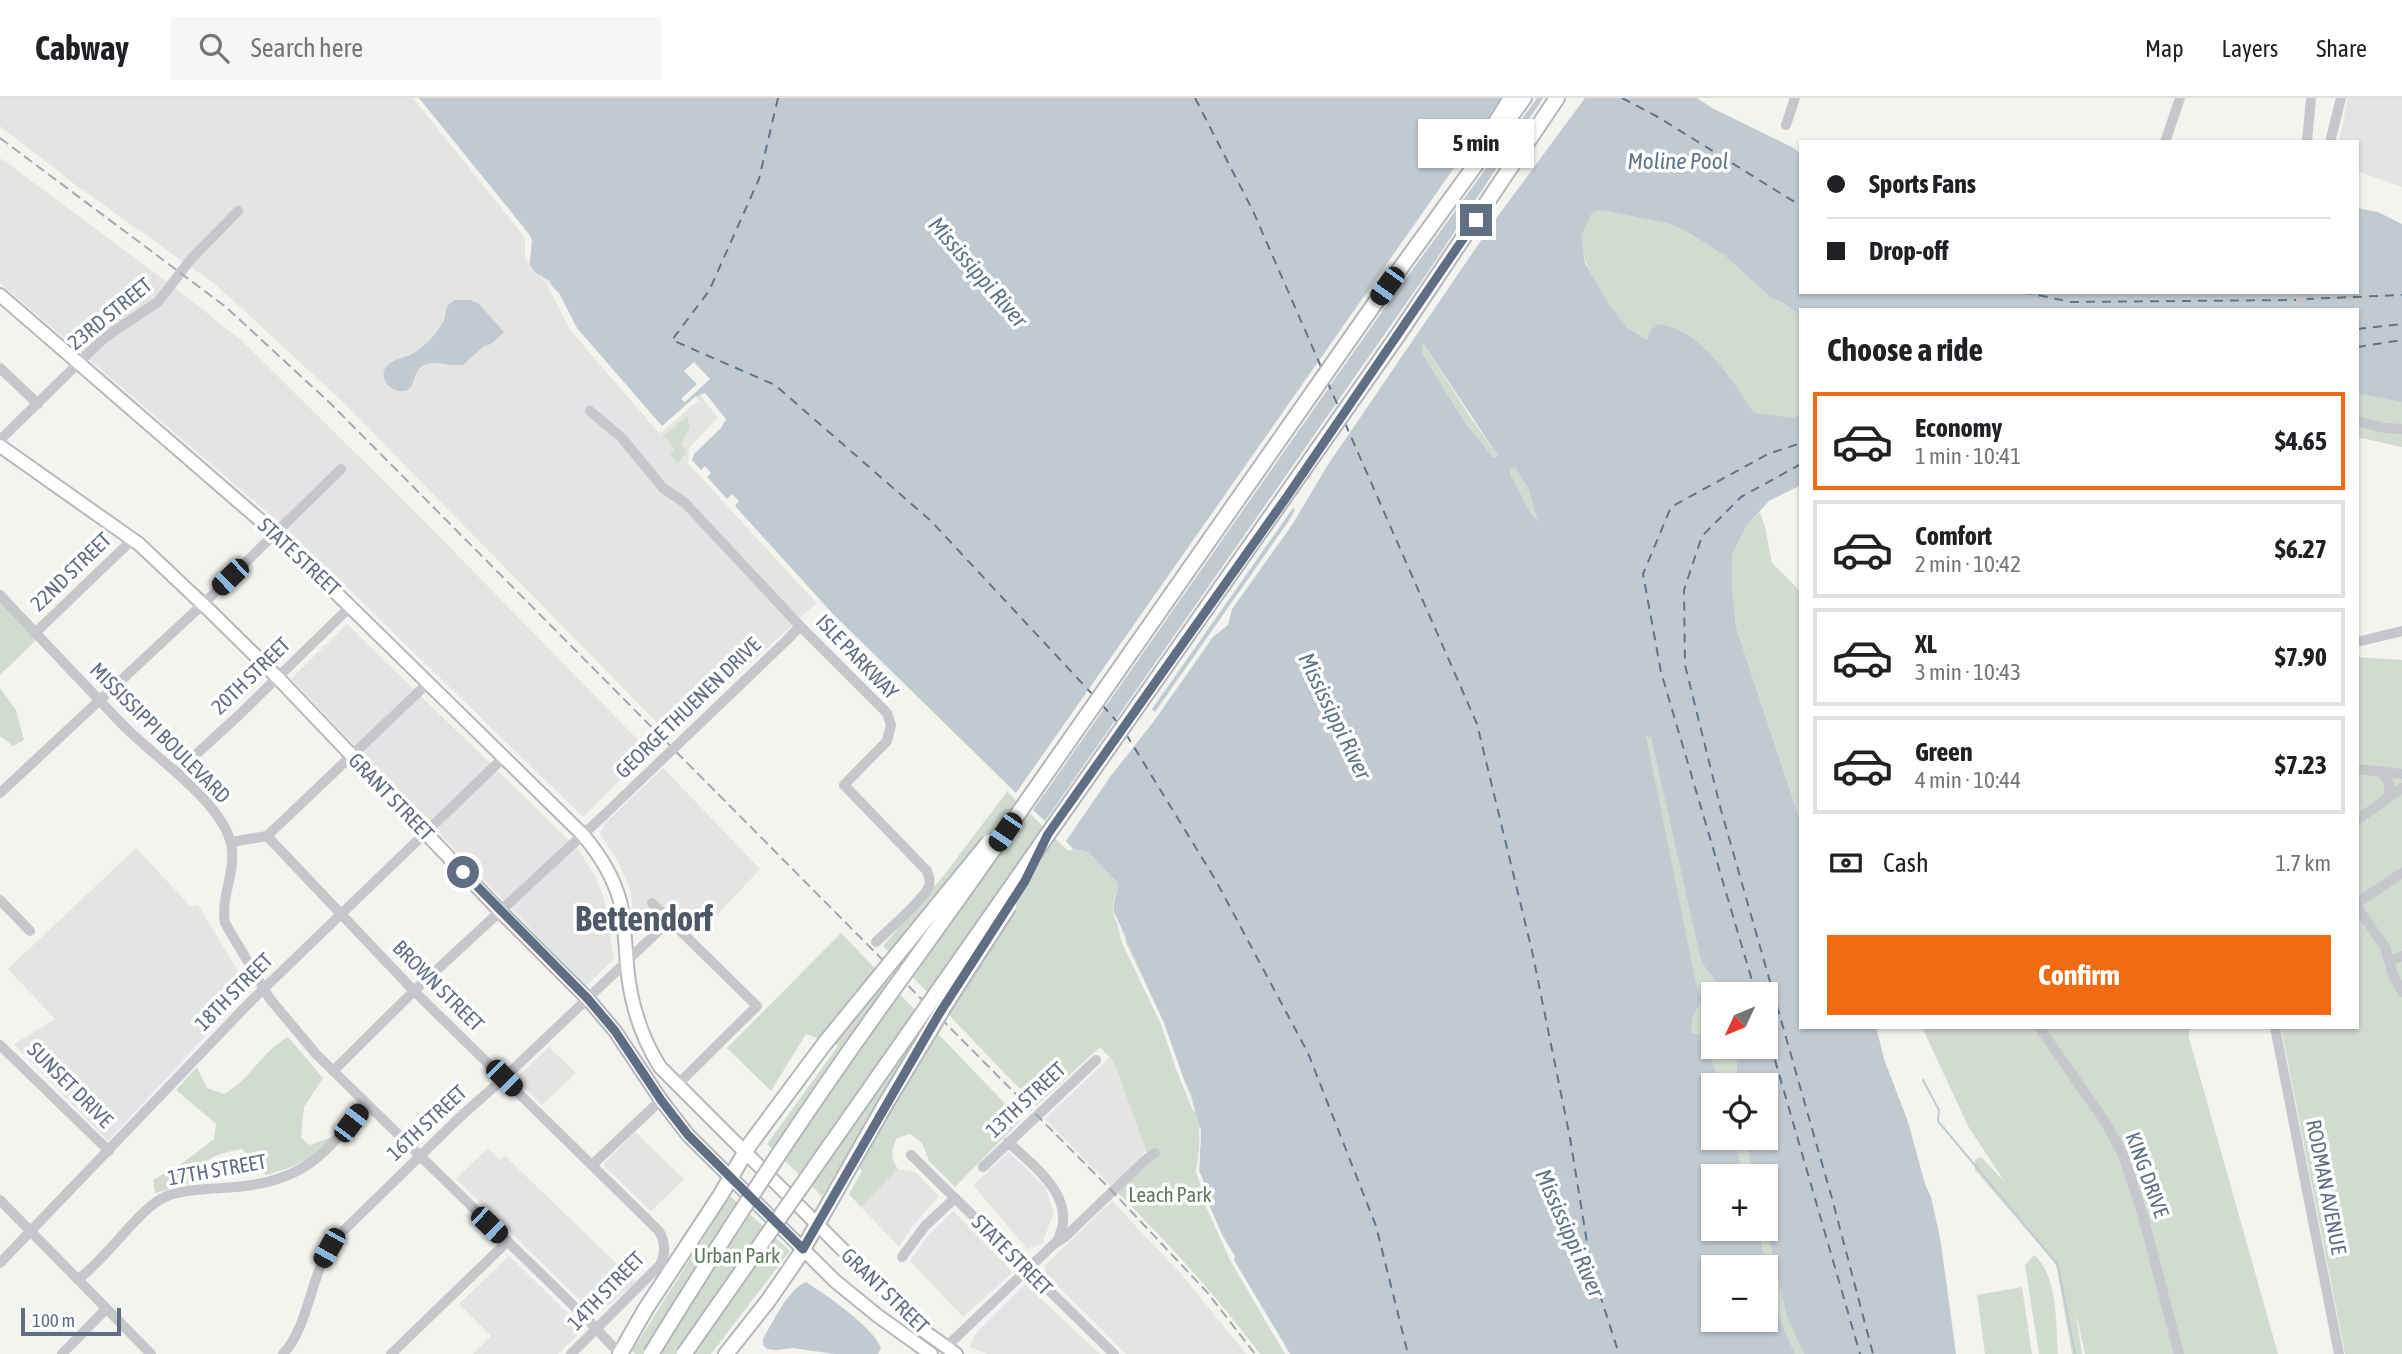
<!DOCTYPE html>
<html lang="en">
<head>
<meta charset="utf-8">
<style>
	:root { --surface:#fff; --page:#f6f6f6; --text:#202124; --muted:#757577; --line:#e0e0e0; --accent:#f16b12 }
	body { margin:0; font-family:"Asap Condensed",sans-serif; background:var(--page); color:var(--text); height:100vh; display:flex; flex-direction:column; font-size:26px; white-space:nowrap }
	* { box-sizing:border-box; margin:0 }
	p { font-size:23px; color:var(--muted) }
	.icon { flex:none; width:38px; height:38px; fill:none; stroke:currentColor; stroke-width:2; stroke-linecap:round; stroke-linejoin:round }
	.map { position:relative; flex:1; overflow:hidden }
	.details { position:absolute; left:1799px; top:210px; width:560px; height:721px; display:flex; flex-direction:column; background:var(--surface); border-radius:0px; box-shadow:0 2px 5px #0004 }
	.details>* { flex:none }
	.top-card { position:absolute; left:1799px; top:42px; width:560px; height:154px; border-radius:0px; box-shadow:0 2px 5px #0004; display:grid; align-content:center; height:154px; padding:0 28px; background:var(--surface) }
	.needle { width:46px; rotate:226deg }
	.tools { position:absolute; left:1701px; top:884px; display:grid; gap:14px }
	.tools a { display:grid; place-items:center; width:77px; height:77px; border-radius:0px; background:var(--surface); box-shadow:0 2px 5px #0004; font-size:35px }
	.scale { position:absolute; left:21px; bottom:18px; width:100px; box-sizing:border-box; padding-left:7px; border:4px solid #606e83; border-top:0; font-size:19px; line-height:24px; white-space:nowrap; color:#606e83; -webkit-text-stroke:5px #fff; paint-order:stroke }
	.end { position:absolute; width:32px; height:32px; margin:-16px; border:9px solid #606e83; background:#fff; box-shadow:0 0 0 4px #fff }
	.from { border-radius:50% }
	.bubble { position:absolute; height:49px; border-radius:0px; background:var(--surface); box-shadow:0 2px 5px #0004; font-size:23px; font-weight:700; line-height:49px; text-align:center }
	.car { position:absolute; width:21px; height:42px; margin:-21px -10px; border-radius:9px; box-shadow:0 0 5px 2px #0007; background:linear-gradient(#222 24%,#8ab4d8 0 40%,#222 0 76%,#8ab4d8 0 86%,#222 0) }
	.top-card b { display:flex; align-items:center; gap:24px; height:66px; font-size:26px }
	.top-card b+b { border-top:2px solid var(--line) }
	.top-card i { width:18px; height:18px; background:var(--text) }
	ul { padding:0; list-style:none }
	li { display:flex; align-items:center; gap:21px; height:98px; margin:0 14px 10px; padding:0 14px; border:4px solid var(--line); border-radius:0px }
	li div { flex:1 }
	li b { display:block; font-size:26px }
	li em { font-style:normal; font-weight:700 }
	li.active { border-color:var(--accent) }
	li>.icon { width:63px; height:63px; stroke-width:1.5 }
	h2 { padding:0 28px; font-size:32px; line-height:84px }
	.pay { display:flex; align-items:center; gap:18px; height:77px; padding:0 28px; font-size:26px }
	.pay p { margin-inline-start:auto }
	.cta { display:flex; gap:14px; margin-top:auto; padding:14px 28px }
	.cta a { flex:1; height:80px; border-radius:0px; background:var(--accent); color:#fff; font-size:28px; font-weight:700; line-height:80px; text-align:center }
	header { display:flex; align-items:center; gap:42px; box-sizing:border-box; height:98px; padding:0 35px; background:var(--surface); border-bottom:2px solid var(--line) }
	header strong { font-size:33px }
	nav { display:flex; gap:38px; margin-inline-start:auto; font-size:24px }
	.search { width:490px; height:63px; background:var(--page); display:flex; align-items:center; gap:18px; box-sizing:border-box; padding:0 24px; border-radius:0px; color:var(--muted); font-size:26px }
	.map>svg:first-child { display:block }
	.built { fill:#e4e4e3 }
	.green { fill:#d2dbd0 }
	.water { fill:#c2cad1; fill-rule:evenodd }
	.pier { fill:#f3f4ef; fill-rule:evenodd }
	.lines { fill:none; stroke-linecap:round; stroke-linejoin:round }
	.stream { stroke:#c2cad1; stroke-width:2 }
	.ferry { stroke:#607688; stroke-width:2; stroke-dasharray:9 7; stroke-linecap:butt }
	.major-casing { stroke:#b5b8bd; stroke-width:16 }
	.highway-casing { stroke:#b4b7bb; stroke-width:18 }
	.minor { stroke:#c5c7cb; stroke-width:10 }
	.major { stroke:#fff; stroke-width:12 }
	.highway { stroke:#fff; stroke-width:14 }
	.rail { stroke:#a4a8af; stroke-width:2; stroke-dasharray:10 5; stroke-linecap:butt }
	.highway-bridge-casing { stroke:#b4b7bb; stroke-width:18; stroke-linecap:butt }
	.minor-bridge { stroke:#c5c7cb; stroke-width:10 }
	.highway-bridge { stroke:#fff; stroke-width:14 }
	.route { stroke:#606e83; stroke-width:9 }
	.labels { text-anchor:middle; stroke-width:7; stroke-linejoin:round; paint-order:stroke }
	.street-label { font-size:21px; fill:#606e83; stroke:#fff }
	.park-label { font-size:21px; fill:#60795f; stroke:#fff }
	.water-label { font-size:23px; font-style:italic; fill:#607688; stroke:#fff }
	.town-label { font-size:35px; font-weight:bold; fill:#4f5867; stroke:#fff }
</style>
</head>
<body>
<header>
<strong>Cabway</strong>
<div class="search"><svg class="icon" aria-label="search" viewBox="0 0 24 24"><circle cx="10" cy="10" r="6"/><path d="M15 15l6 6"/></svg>Search here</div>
<nav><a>Map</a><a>Layers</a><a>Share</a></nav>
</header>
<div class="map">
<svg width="2402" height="1256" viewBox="0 0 2402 1256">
	<rect width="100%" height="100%" fill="#f3f4ef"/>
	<g class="built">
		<polygon points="0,0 416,0 521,130 573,230 665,328 701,296 723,320 819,503 670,638 343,304 216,187 77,88 0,28"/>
		<polygon points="2348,0 2402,0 2402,89 2357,73 2357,44 2339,44"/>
		<polygon points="0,60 165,182 241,242 422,421 649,653 583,719 289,433 0,185"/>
		<polygon points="347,526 578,751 595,778 604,800 614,861 586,888 291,581"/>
		<polygon points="663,670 760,771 699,836 669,809 638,837 634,833 631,794 619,765 600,736 605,725"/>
		<polygon points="136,750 190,808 198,807 249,891 108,1043 14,946 55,921 8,871"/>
		<polygon points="549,949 576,975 542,1007 515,981"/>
		<polygon points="1110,959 1114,964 1146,1053 1111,1088 1045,1021"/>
		<polygon points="635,1034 684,1081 651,1113 603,1067"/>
		<polygon points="488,1050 500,1062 505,1058 636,1184 596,1218 456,1081"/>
		<polygon points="1009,1054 1045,1089 1054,1114 1042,1146 1027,1151 973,1087"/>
		<polygon points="898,1071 915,1074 939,1098 911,1130 899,1149 861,1109"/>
		<polygon points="1112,1103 1183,1178 1246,1256 1126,1256 1046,1176 1045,1167"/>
		<polygon points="953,1113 1013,1174 963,1219 910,1163 926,1140"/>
		<polygon points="509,1158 584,1231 558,1256 473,1256 491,1238 459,1206"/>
		<polygon points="1025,1186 1100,1256 987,1256 970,1249 975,1236"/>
	</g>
	<g class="green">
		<path d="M1601,112L1666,125L1684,132L1724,157L1771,200L1782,204L1801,218V328L1763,338L1648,242C1641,239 1634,235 1629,231C1608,214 1581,167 1581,140C1581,132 1587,122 1592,115Z"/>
		<polygon points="1423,245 1471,320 1498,358 1493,359 1464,323 1422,255"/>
		<polygon points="2357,296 2402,304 2402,349 2357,339"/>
		<polygon points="687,318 690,329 681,346 686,353 678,365 670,356 675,351 664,338"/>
		<path d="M1515,370L1528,390L1539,426C1527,411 1521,393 1510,377V372Z"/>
		<polygon points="1760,414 1765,429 1772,465 1799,492 1801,725 1736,529 1732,488 1732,457 1747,427"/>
		<polygon points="0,496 37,541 0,577"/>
		<polygon points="2357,559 2402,562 2402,1256 2345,1256 2281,929 2357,929"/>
		<polygon points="0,590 16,612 24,642 13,648 0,638"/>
		<polygon points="1645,638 1651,640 1701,864 1726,896 1713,896 1713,948 1737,949 1737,987 1719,987 1706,938 1691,935 1693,918 1702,903 1696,885"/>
		<path d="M1009,691L1069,749L1088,754L1118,785C1118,793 1113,801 1113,809C1112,819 1122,834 1125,843L1132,827L1200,1026L1199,1073L1206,1100L1268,1220L1290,1256H1260C1217,1198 1168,1145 1117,1094L1150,1064L1114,964L1100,949L1036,1008L883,848L944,777Z"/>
		<path d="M841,835L1021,1022L955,1089L929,1063L922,1045L910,1036L897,1040C891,1053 890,1059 898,1071L861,1109L849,1096L862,1073L847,1056L822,1098L767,1046L838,948L806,936L771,993L727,950Z"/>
		<polygon points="1922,929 2189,929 2189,940 2278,1256 2085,1256 2076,1215 2082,1256 2072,1256 2056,1166 1975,1072 1975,1062 1981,1059 2004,1083 1968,1028"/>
		<path d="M288,939L323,980L304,1009L301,1040L310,1047L332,1039C314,1061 293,1070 266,1077L242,1051C214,1056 202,1061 187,1087L155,1095L153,1082L184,1064L214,1041L216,1026L176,992L197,969L207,990L224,996C250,982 263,952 288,939Z"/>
		<polygon points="1734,1040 1745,1040 1754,1078 1744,1078"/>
		<polygon points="730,1098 790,1153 711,1256 635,1256 632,1253"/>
		<polygon points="1766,1130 1787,1220 1804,1256 1795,1256 1780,1221 1758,1131"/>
		<path d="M2034,1157C2058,1177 2056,1227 2058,1256H2039L2025,1167Z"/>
		<polygon points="2022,1189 2032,1256 1985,1256 1977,1197"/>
	</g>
	<g class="water">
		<path d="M416,0H1697L1712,10L1794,50L1801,57V194H2357V110L2378,114L2402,126V304L2357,296V212H1801V218L1782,204L1771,200L1724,157L1684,132L1666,125L1601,112L1592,115L1581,138L1585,165L1603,197L1621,223L1629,231L1647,242L1651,232L1658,226C1701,231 1731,281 1754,315L1793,320L1801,316V387L1769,403L1747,427L1732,457V488L1736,529L1801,725V929H1878L1897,995L1920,1055L1937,1119L1957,1256H1804L1787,1220L1766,1130V1078H1754L1745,1040H1766V987H1737V949L1766,948V896H1726L1701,864L1651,640L1646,638L1696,885L1702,903L1693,918L1691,935L1706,938L1719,987H1713V1040H1734L1744,1078H1713V1130L1758,1131L1780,1221L1795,1256H1290L1234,1162L1206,1100L1203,1082L1199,1073L1201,1032L1190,994L1179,970L1164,925L1114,814C1112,804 1118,795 1118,785L1088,754L1069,749L832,517L690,362L693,350L723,320L701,296L661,332L573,230L549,182C526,174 528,160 528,140ZM1423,245L1498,358L1493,359L1464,323L1422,255ZM1515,370L1528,390L1538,424C1526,411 1521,392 1510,377V372ZM1713,1169H1766V1222H1713Z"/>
		<path d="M455,202H470L478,205L504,234L491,246L484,248L463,267C451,269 431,260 421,269C412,276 416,292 403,293C391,295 378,279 386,269C392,261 402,260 410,257C424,250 437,236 444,222C446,217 445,212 448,207Z"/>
		<path d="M806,1184C825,1196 876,1231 881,1251L878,1256H834L793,1250L776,1252L767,1251L763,1247V1241C772,1225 789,1190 806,1184Z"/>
	</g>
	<g class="pier">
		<polygon points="413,0 419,0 529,136 532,142 530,163 528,165 525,159 525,141 519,132"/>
		<path d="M1503,0H1537L1381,215L1033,712L1045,723L1428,174L1543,0H1585L1495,122L1327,368L1292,427L1232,511L1228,527L1213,539L1154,623L1110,679L1066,743L1072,750V753L1067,752L830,520L688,365L689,350L718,320L700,297L705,295L726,321L721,330L694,356L692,362L701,372L705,368L711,375L707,379L727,401L732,396L739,403L735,408L833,516L1016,695ZM1293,410L1295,412L1288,424L1155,614L1152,611Z"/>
		<polygon points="540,177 559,195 577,230 662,328 696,298 699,302 661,335 659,335 570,232 546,185 539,178"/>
		<polygon points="694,264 710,281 685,304 681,301 697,286 684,273"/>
		<polygon points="1117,826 1164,925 1195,1013 1193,1013 1176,971 1161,926 1122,845"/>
		<polygon points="1876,929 1882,929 1887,957 1923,1054 1941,1119 1961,1256 1956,1256 1941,1144 1931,1099 1925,1086 1907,1020 1885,964"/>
		<polygon points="1198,1030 1201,1032 1199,1073 1203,1082 1206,1100 1222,1137 1235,1158 1234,1162 1290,1256 1285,1256 1231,1164 1203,1102 1203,1094 1196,1074 1200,1041"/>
	</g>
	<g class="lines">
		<polyline class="stream" points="1923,982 1939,1012 1938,1023 2058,1167 2075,1256"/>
		<g class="ferry">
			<polyline points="778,0 759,81 709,193 672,242 775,287 931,423 1093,597"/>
			<polyline points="1195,0 1253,113 1322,271"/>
			<polyline points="1622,0 1658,19 1801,108"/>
			<polyline points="2023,194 2071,204 2296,202"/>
			<polyline points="2305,201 2402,197"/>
			<polyline points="2357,231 2402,226"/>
			<polyline points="2357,249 2402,242"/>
			<polyline points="1327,283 1339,310"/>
			<polyline points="1345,325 1477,626 1532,853 1570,1040 1591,1169 1619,1256"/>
			<polyline points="1801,366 1741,399 1702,438 1684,492 1685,567 1721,712 1833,1104 1873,1256"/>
			<polyline points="1102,607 1119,626"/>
			<polyline points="1126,636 1215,781 1308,955 1376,1128 1408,1256"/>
			<polyline points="1756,896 1661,574 1643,476 1671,409 1768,356 1801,345"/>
			<polyline points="1766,931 1860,1256"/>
		</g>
		<g class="major-casing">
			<g id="major">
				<path d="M0,197L276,436L583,737C600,757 613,778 620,803C625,824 625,846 627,867C630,904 640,937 660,969L924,1233L956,1256"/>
				<polyline points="0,348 139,446 210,513 278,580 500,813 588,901 615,933 661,1002 688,1037 835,1183 878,1218 931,1256"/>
			</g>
		</g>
		<g class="highway-casing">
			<g id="highway">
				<polyline points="1493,29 1511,0"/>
				<polyline points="1020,713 1373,208 1524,0"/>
				<polyline points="1048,736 1398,237 1557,0"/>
				<polyline points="620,1256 645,1212 720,1098 750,1046 825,945"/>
				<polyline points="726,1256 768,1203 799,1158 885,1007"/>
			</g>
		</g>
		<g class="minor">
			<polyline points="1786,27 1795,0"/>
			<polyline points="2165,44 2180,0"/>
			<polyline points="2307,44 2311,0"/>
			<polyline points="2330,44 2341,0"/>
			<polyline points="2301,212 2302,194"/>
			<polyline points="0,270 38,306"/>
			<path d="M590,313L622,340L663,390L685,405L800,528L887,615L891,627L887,643L844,687L927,773C929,779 931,784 928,790C920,805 890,830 876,844"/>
			<polyline points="2357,323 2384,330 2402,331"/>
			<polyline points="0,342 101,243 117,231 158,204 191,161 238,113"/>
			<path d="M0,497C40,540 81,583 121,625C151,657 222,703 231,746C237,773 220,799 225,825L270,901L316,956L584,1218L620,1256"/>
			<polyline points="35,535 133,441"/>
			<polyline points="787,542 800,528"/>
			<polyline points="2357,544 2402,533"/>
			<polyline points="2357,671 2402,676"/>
			<path d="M2380,673C2389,682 2393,690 2386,702"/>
			<polyline points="177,674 240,616 351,508"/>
			<polyline points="0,695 203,506 341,371"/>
			<polyline points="2357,722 2402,690"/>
			<path d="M267,738L414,893L659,1133C665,1144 666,1156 660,1167L571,1256"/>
			<polyline points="231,744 267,738 428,585"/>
			<polyline points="0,802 30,833"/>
			<polyline points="652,805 757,908 677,987"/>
			<polyline points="2357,805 2402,775"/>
			<polyline points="2357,809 2385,849 2393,877 2402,894"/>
			<polyline points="2390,863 2402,858"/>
			<polyline points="2039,929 2106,1025 2123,1057 2143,1118 2179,1256"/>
			<polyline points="2275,929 2339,1256"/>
			<polyline points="0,947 109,1053"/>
			<polyline points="333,973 414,893 602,719"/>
			<path d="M1008,1044C1036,1070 1081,1102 1056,1145"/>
			<polyline points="911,1057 1114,1256"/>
			<polyline points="592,1067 661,1002"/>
			<polyline points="983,1069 1096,962"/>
			<polyline points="0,1102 151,1256"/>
			<polyline points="902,1159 925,1128 955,1100"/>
			<polyline points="0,1165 251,903 504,659"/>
			<path d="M78,1182C87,1174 97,1165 105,1156C122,1139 145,1107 167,1098C189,1090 214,1091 236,1089C304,1083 327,1056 365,1005"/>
			<polyline points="946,1249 1055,1145 1065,1139 1145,1062 1155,1055"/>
			<polyline points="62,1256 106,1211"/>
			<path d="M283,1256C310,1227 310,1175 335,1141L460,1019L504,980L670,822"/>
			<polyline points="391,1256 507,1144"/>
		</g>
		<use href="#major" class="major"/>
		<use href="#highway" class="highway"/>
		<polyline class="rail" points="0,40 226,209 331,306 1112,1093 1207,1194 1255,1256"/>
		<g class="highway-bridge-casing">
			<g id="highway-bridge">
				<polyline points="825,945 989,744"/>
				<polyline points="885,1007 950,899 1009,808"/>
				<path d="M651,1256C724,1137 801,1020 882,907C928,843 975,779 1020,713"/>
				<polyline points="684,1256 1048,736"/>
			</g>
		</g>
		<polyline class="minor-bridge" points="602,719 787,542"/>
		<use href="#highway-bridge" class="highway-bridge"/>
	</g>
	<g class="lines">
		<polyline class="route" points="463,774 588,901 615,933 661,1002 688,1037 803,1151 939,916 1025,783 1048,736 1286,400 1476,122"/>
	</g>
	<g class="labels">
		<g class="street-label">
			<text transform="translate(110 216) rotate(-39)" y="7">23RD STREET</text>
			<text transform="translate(299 459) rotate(43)" y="7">STATE STREET</text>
			<text transform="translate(71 474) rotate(-44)" y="7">22ND STREET</text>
			<text transform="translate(857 559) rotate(46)" y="7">ISLE PARKWAY</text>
			<text transform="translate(251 578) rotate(-44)" y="7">20TH STREET</text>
			<text transform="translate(688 610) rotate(-44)" y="7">GEORGE THUENEN DRIVE</text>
			<text transform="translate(160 635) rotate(45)" y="7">MISSISSIPPI BOULEVARD</text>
			<text transform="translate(391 699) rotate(46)" y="7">GRANT STREET</text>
			<text transform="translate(438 888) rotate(45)" y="7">BROWN STREET</text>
			<text transform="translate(234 894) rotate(-45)" y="7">18TH STREET</text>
			<text transform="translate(70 987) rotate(45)" y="7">SUNSET DRIVE</text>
			<text transform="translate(1026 1002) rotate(-43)" y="7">13TH STREET</text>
			<text transform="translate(427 1025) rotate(-43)" y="7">16TH STREET</text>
			<text transform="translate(217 1072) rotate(-10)" y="7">17TH STREET</text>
			<text transform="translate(2147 1077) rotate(70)" y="7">KING DRIVE</text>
			<text transform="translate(2326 1089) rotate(79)" y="7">RODMAN AVENUE</text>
			<text transform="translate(1012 1157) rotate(45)" y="7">STATE STREET</text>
			<text transform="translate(606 1193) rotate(-46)" y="7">14TH STREET</text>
			<text transform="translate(885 1193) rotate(44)" y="7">GRANT STREET</text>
		</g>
		<g class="park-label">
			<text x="1170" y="1104">Leach Park</text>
			<text x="737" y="1165">Urban Park</text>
		</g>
		<g class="water-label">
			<text x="1678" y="71">Moline Pool</text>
			<text transform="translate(978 174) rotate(49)" y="8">Mississippi River</text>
			<text transform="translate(1335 618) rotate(64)" y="8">Mississippi River</text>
			<text transform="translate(1570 1135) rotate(66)" y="8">Mississippi River</text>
		</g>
		<g class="town-label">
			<text x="644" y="833">Bettendorf</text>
		</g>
	</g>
</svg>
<div class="tools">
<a><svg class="needle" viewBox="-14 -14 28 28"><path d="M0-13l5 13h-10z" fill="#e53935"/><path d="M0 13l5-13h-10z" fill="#757577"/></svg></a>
<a><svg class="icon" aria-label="locate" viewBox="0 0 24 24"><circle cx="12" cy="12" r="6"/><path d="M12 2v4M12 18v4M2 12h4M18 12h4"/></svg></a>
<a>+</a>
<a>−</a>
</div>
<div class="scale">100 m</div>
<i class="end from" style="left:463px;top:774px"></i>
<i class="end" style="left:1476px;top:122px"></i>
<div class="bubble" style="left:1418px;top:21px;width:116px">5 min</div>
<i class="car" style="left:1387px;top:188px;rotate:216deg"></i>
<i class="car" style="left:230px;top:479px;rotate:226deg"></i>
<i class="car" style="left:1005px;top:734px;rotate:214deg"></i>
<i class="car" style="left:504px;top:980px;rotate:135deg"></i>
<i class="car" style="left:351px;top:1025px;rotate:37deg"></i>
<i class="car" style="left:489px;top:1127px;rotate:134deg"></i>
<i class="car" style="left:329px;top:1150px;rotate:209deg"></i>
<div class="top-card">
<b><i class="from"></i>Sports Fans</b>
<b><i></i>Drop-off</b>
</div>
<section class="details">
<h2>Choose a ride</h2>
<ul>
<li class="active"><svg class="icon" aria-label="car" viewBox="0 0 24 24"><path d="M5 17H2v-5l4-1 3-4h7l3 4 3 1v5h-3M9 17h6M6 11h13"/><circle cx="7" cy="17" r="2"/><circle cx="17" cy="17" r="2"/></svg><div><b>Economy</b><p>1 min · 10:41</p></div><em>$4.65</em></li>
<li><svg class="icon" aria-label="car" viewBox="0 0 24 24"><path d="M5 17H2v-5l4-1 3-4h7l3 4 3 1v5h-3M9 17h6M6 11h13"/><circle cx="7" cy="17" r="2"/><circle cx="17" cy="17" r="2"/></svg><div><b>Comfort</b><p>2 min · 10:42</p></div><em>$6.27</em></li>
<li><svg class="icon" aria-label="car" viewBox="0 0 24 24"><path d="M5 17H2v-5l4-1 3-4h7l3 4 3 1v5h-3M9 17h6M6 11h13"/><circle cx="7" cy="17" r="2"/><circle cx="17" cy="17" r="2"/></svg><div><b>XL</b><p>3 min · 10:43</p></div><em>$7.90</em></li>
<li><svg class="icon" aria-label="car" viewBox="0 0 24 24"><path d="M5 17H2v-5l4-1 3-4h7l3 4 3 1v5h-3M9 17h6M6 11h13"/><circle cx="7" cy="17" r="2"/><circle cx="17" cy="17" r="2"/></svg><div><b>Green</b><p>4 min · 10:44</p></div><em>$7.23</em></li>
</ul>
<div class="pay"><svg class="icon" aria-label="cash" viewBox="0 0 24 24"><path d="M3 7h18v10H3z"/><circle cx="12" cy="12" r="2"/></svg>Cash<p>1.7 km</p></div>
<div class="cta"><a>Confirm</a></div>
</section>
</div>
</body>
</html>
